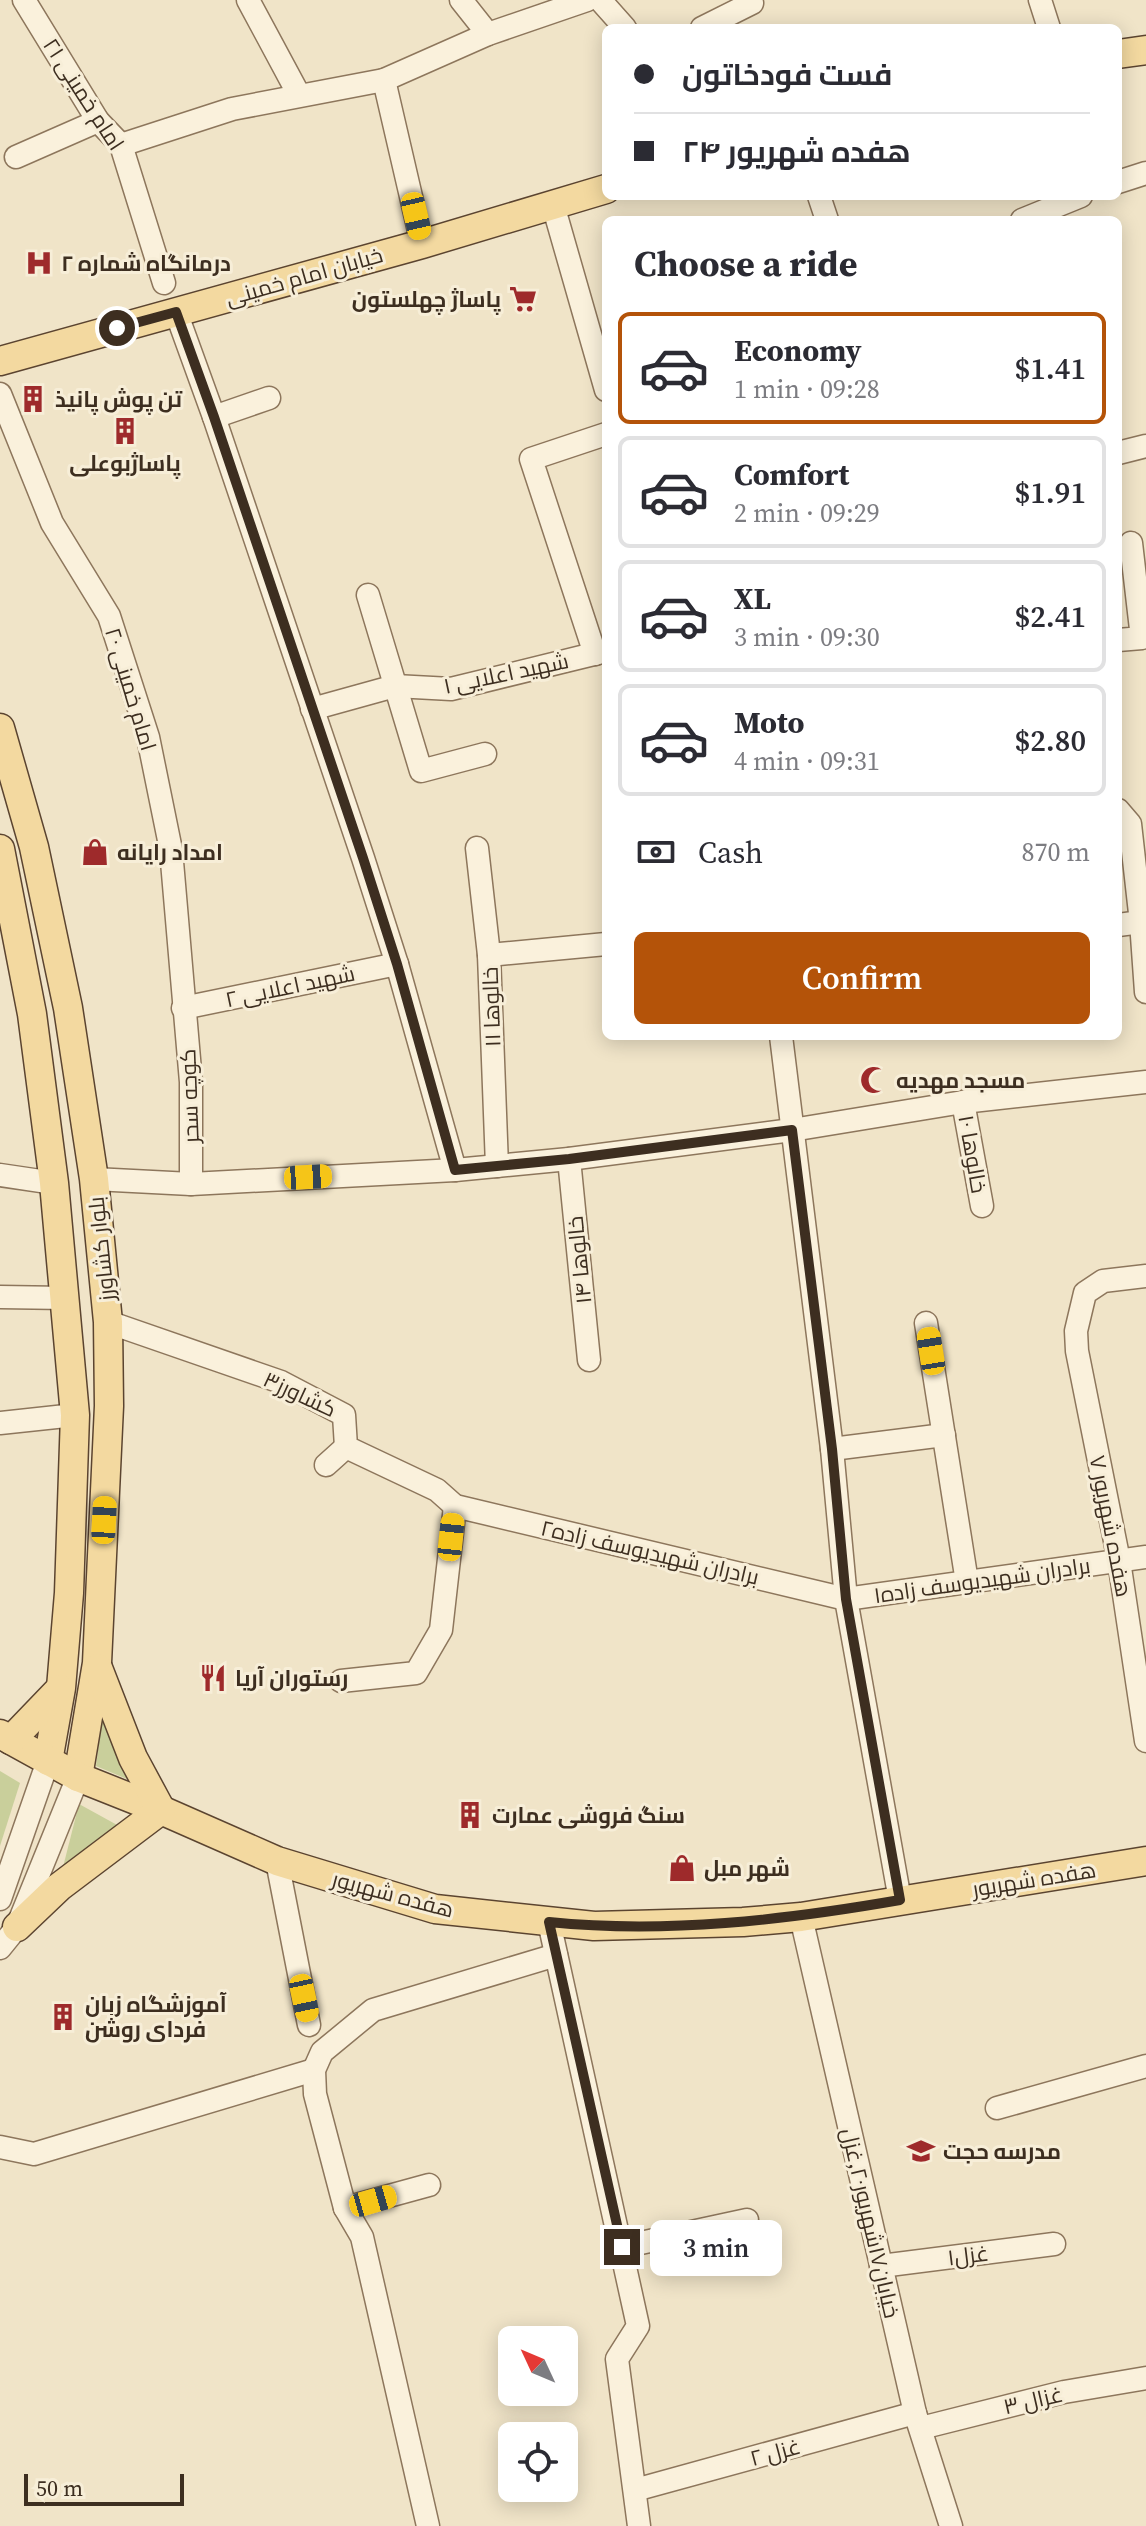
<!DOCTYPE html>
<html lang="en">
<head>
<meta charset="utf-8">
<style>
	:root { --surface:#fff; --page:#f7f7f7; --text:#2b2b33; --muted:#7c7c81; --line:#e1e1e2; --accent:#b45309 }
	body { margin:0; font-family:"Source Serif 4",Cairo,serif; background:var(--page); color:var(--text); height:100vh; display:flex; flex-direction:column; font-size:30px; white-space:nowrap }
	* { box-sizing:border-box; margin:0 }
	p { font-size:26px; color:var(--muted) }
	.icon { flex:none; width:44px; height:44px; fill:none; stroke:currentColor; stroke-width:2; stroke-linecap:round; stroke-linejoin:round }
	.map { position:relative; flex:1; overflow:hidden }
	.side { position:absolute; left:602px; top:216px; width:520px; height:824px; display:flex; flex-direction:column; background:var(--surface); border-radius:12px; box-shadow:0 4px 20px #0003 }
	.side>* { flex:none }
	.banner { position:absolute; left:602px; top:24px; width:520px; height:176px; border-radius:12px; box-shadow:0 4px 20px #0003; display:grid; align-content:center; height:176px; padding:0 32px; background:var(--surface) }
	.needle { width:52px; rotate:314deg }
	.tools { position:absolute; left:498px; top:2326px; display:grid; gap:16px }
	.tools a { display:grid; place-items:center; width:80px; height:80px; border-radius:12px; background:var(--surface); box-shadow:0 4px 20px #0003; font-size:40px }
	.scale { position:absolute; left:24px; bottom:20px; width:160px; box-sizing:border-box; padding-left:8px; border:4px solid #3d2e20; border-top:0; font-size:22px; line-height:28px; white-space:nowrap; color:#3d2e20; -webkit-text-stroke:6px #f7eed8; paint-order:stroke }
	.end { position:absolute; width:36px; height:36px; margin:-18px; border:10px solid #3d2e20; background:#fff; box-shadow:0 0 0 4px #fff }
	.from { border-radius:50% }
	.bubble { position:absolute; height:56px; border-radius:12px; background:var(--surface); box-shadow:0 4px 20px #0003; font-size:26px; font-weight:600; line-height:56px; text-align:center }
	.car { position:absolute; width:24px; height:48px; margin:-24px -12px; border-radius:10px; box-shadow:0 0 6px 2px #0007; background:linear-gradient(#f5c518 24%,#345 0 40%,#f5c518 0 76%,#345 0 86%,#f5c518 0) }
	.banner b { display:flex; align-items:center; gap:28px; height:76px; font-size:30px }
	.banner b+b { border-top:2px solid var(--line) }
	.banner i { width:20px; height:20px; background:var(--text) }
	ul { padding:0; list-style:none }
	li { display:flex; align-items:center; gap:24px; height:112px; margin:0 16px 12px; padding:0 16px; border:4px solid var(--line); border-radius:12px }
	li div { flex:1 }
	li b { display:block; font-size:30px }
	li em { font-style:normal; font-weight:600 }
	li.selected { border-color:var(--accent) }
	li>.icon { width:72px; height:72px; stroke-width:1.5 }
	h2 { padding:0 32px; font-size:36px; line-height:96px }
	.pay { display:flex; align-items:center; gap:20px; height:88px; padding:0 32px; font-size:30px }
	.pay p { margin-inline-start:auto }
	.cta { display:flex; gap:16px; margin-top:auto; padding:16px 32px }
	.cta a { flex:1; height:92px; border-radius:12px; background:var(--accent); color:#fff; font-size:32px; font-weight:600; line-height:92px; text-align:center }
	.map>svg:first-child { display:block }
	.green { fill:#c9cf9b }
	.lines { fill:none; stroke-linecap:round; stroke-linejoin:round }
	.minor-casing { stroke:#8d765c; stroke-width:25 }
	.major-casing { stroke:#5b4430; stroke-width:31 }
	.minor { stroke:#faf1dc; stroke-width:22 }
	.major { stroke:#f3d9a0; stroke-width:28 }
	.route { stroke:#3d2e20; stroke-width:10 }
	.labels { text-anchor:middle; stroke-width:6; stroke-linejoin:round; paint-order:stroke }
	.street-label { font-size:22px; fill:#3d2e20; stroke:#f7eed8 }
	.poi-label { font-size:22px; font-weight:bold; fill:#3d2e20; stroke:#f7eed8; text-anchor:start }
</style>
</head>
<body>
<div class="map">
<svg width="1146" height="2526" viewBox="0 0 1146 2526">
	<rect width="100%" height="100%" fill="#f0e4c8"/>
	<g class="green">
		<polygon points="102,1720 127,1779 96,1766"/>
		<polygon points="0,1771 20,1783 0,1846"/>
		<polygon points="79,1804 119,1826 63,1867"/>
	</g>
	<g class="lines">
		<g class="minor-casing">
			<g id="minor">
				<polyline points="24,0 98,121 121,145 164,283"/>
				<polyline points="248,0 299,95"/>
				<polyline points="461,0 488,34"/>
				<polyline points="600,0 625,28"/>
				<polyline points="1040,0 1049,28"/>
				<polyline points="702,28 752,3"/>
				<polyline points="384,80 422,244"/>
				<polyline points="121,145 232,109 384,80 488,34 587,0"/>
				<polyline points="16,157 98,121"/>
				<polyline points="1118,182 1146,173"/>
				<polyline points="819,196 827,220"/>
				<polyline points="553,205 606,390"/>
				<polyline points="1022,220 1081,196"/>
				<polyline points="176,312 214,417 363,858 397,964 455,1170"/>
				<polyline points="0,394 52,523 109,616 148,737 171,850 191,1082 191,1184"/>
				<polyline points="214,417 269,398"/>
				<polyline points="1118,453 1146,446"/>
				<polyline points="368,595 421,771 485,754"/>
				<polyline points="1118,640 1142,638 1131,543"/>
				<polyline points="595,654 531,459 606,434"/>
				<polyline points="312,709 395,686 451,689 606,651"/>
				<polyline points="1118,810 1130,824 1141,922 1146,992"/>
				<polyline points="477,848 489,955 497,1166"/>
				<polyline points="1118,925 1141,922"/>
				<polyline points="489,955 606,944"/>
				<polyline points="183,1008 397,964"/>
				<polyline points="781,1036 832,1449 846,1599 900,1900"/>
				<polyline points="963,1102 982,1206"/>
				<polyline points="569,1159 589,1360"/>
				<polyline points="0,1175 54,1183"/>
				<polyline points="94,1179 191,1184 455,1170 569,1159 792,1130 963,1102 1146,1082"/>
				<polyline points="1146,1276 1103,1281 1085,1293 1076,1331 1077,1351 1119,1561 1146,1741"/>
				<polyline points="0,1297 66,1298"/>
				<polyline points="108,1322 281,1382 344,1415 346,1447 437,1490 455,1506 846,1599 1146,1557"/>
				<polyline points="926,1323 967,1582"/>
				<polyline points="0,1423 75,1415"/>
				<polyline points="832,1449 944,1435"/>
				<polyline points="326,1465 346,1447"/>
				<polyline points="341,1681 416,1673 441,1630 455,1506"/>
				<polyline points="277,1861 309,2025"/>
				<polyline points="0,1899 48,1761"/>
				<polyline points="801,1917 915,2413 951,2526"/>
				<polyline points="549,1922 638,2326 617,2359 639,2526"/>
				<polyline points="0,1948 17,1927 78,1777"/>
				<polyline points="997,2108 1146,2066"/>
				<polyline points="0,2147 34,2154 314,2070"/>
				<polyline points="345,2208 429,2185"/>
				<polyline points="622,2247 747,2220"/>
				<polyline points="881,2266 1054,2244"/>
				<polyline points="921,2428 1064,2392 1146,2378"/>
				<polyline points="635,2490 915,2413"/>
				<polyline points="428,2526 362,2237 345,2208 315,2094 314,2070 322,2052 373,2010 556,1955"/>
			</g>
		</g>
		<g class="major-casing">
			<g id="major">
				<polyline points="1118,54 1146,50"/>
				<polyline points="0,361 422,244 606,189"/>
				<polyline points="0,728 34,847 68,1008 94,1179 108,1322 109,1406 97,1663 78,1777"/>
				<polyline points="0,849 32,1014 54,1183 75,1415 69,1593 61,1688 48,1761"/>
				<polyline points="0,1734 78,1777 161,1810 277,1861 435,1909 594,1926 743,1922 801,1917 1146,1861"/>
				<polyline points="11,1740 60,1689"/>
				<polyline points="17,1927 59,1887 161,1810 133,1758 98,1668"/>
			</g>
		</g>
		<use href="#minor" class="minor"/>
		<use href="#major" class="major"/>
	</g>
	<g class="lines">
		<path class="route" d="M117,328L176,312L214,417L363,858L397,964L455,1170L569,1159L792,1130L832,1449L846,1599L900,1900C785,1920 666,1934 549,1922L622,2247"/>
	</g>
	<defs>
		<g id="hospital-bare" transform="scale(2.16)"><path d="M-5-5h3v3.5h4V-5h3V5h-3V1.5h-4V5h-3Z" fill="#9e2a2b" stroke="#f7eed8" stroke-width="2.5" paint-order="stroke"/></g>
		<g id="supermarket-bare" transform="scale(2.16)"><path d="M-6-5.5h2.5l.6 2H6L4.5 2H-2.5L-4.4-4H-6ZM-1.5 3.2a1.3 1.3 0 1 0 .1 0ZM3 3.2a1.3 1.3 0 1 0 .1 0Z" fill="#9e2a2b" stroke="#f7eed8" stroke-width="2.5" paint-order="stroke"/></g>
		<g id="building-bare" transform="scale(2.16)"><path d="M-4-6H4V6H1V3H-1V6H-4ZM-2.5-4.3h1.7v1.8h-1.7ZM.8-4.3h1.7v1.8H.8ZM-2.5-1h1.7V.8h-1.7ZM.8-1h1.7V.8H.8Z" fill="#9e2a2b" stroke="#f7eed8" stroke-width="2.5" paint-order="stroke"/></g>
		<g id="shop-bare" transform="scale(2.16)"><path d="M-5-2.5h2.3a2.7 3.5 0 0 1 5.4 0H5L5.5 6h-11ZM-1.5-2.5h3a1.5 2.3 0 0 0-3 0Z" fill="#9e2a2b" stroke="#f7eed8" stroke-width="2.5" paint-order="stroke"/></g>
		<g id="mosque-bare" transform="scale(2.16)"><path d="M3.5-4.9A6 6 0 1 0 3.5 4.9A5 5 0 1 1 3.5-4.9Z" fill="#9e2a2b" stroke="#f7eed8" stroke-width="2.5" paint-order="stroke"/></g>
		<g id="restaurant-bare" transform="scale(2.16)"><path d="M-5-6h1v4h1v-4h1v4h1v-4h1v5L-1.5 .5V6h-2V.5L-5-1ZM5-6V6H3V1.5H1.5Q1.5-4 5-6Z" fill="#9e2a2b" stroke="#f7eed8" stroke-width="2.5" paint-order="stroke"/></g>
		<g id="school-bare" transform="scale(2.16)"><path d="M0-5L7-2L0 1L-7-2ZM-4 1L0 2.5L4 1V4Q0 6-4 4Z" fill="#9e2a2b" stroke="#f7eed8" stroke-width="2.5" paint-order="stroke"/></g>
	</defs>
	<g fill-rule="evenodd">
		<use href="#hospital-bare" x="39" y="263"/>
		<use href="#supermarket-bare" x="523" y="299"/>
		<use href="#building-bare" x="33" y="399"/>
		<use href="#building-bare" x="125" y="431"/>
		<use href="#shop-bare" x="95" y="852"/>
		<use href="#mosque-bare" x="874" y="1080"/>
		<use href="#restaurant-bare" x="213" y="1678"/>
		<use href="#building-bare" x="470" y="1815"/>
		<use href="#shop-bare" x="682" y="1868"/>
		<use href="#building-bare" x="63" y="2017"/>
		<use href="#school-bare" x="921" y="2151"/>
	</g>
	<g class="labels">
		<g class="street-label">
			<text transform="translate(84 94) rotate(57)" y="8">امام خمینی ۲۱</text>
			<text transform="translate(304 276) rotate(-16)" y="8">خیابان امام خمینی</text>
			<text transform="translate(506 673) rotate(-12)" y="8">شهید اعلایی ۱</text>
			<text transform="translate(131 689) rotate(73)" y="8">امام خمینی ۲۰</text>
			<text transform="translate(290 986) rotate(-12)" y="8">شهید اعلایی ۲</text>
			<text transform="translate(491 1007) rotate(-92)" y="8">خالوها ۱۱</text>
			<text transform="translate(189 1096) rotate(-92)" y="8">کوچه سحر</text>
			<text transform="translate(973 1154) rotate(80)" y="8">خالوها ۱۰</text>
			<text transform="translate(101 1249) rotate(-96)" y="8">بلوار کشاورز</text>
			<text transform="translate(579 1260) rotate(-96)" y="8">خالوها ۱۴</text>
			<text transform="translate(300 1394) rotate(25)" y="8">کشاورز۳</text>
			<text transform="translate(1111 1526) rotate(79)" y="8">هفده شهریور ۷</text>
			<text transform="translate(650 1552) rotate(13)" y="8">برادران شهیدیوسف زاده۲</text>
			<text transform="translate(982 1580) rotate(-8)" y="8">برادران شهیدیوسف زاده۱</text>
			<text transform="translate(1034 1879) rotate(-9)" y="8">هفده شهریور</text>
			<text transform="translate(393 1894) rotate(15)" y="8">هفده شهریور</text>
			<text transform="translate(871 2223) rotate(77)" y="8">خیابان۱۷شهریور۲۰,غزل</text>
			<text transform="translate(968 2255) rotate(-7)" y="8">غزل۱</text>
			<text transform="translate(1033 2400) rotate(-13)" y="8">غزال ۳</text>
			<text transform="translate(775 2452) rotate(-15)" y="8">غزل ۲</text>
		</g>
		<g class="poi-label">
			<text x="61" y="271">درمانگاه شماره ۲</text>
			<text x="501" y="307" text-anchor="end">پاساژ چهلستون</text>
			<text x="55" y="407">تن پوش پانیذ</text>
			<text x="125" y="471" text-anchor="middle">پاساژبوعلی</text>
			<text x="117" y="860">امداد رایانه</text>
			<text x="896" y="1088">مسجد مهدیه</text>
			<text x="235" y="1686">رستوران آریا</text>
			<text x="492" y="1823">سنگ فروشی عمارت</text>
			<text x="704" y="1876">شهر مبل</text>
			<text x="85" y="2012">آموزشگاه زبان<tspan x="85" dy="25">فردای روشن</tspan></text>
			<text x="943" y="2159">مدرسه حجت</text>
		</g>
	</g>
</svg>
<div class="tools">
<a><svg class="needle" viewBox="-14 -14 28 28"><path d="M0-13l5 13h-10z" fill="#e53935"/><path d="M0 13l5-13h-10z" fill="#7c7c81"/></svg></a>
<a><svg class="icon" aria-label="locate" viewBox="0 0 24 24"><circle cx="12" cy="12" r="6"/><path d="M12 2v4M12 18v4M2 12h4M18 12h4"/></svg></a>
</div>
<div class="scale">50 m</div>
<i class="end from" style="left:117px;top:328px"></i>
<i class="end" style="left:622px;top:2247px"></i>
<div class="bubble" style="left:650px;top:2220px;width:132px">3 min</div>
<i class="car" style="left:416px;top:216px;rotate:167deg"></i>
<i class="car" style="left:308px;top:1177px;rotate:87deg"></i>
<i class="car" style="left:931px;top:1351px;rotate:351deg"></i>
<i class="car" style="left:104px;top:1520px;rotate:3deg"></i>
<i class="car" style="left:451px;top:1537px;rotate:6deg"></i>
<i class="car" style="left:304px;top:1998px;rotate:168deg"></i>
<i class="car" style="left:373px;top:2201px;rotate:74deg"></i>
<div class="banner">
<b><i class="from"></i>فست فودخاتون</b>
<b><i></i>هفده شهریور ۲۴</b>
</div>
<section class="side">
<h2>Choose a ride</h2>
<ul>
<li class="selected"><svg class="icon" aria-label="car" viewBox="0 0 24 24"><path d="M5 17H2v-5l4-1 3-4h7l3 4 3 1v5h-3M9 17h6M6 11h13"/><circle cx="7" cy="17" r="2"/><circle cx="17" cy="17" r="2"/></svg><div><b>Economy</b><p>1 min · 09:28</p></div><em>$1.41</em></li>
<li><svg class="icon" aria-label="car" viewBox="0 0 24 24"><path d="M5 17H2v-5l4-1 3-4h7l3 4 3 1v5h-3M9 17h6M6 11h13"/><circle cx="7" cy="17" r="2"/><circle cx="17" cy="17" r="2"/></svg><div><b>Comfort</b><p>2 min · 09:29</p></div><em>$1.91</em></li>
<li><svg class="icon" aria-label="car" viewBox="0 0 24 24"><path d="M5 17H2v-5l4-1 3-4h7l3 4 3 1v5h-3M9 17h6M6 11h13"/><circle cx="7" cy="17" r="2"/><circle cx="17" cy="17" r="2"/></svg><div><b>XL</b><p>3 min · 09:30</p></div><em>$2.41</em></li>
<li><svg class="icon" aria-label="car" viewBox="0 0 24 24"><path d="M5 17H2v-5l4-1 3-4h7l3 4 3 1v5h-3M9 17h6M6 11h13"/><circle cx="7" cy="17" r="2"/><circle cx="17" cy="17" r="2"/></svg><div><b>Moto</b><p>4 min · 09:31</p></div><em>$2.80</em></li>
</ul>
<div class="pay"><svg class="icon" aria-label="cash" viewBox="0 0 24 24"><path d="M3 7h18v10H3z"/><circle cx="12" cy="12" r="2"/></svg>Cash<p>870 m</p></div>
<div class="cta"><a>Confirm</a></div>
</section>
</div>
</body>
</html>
